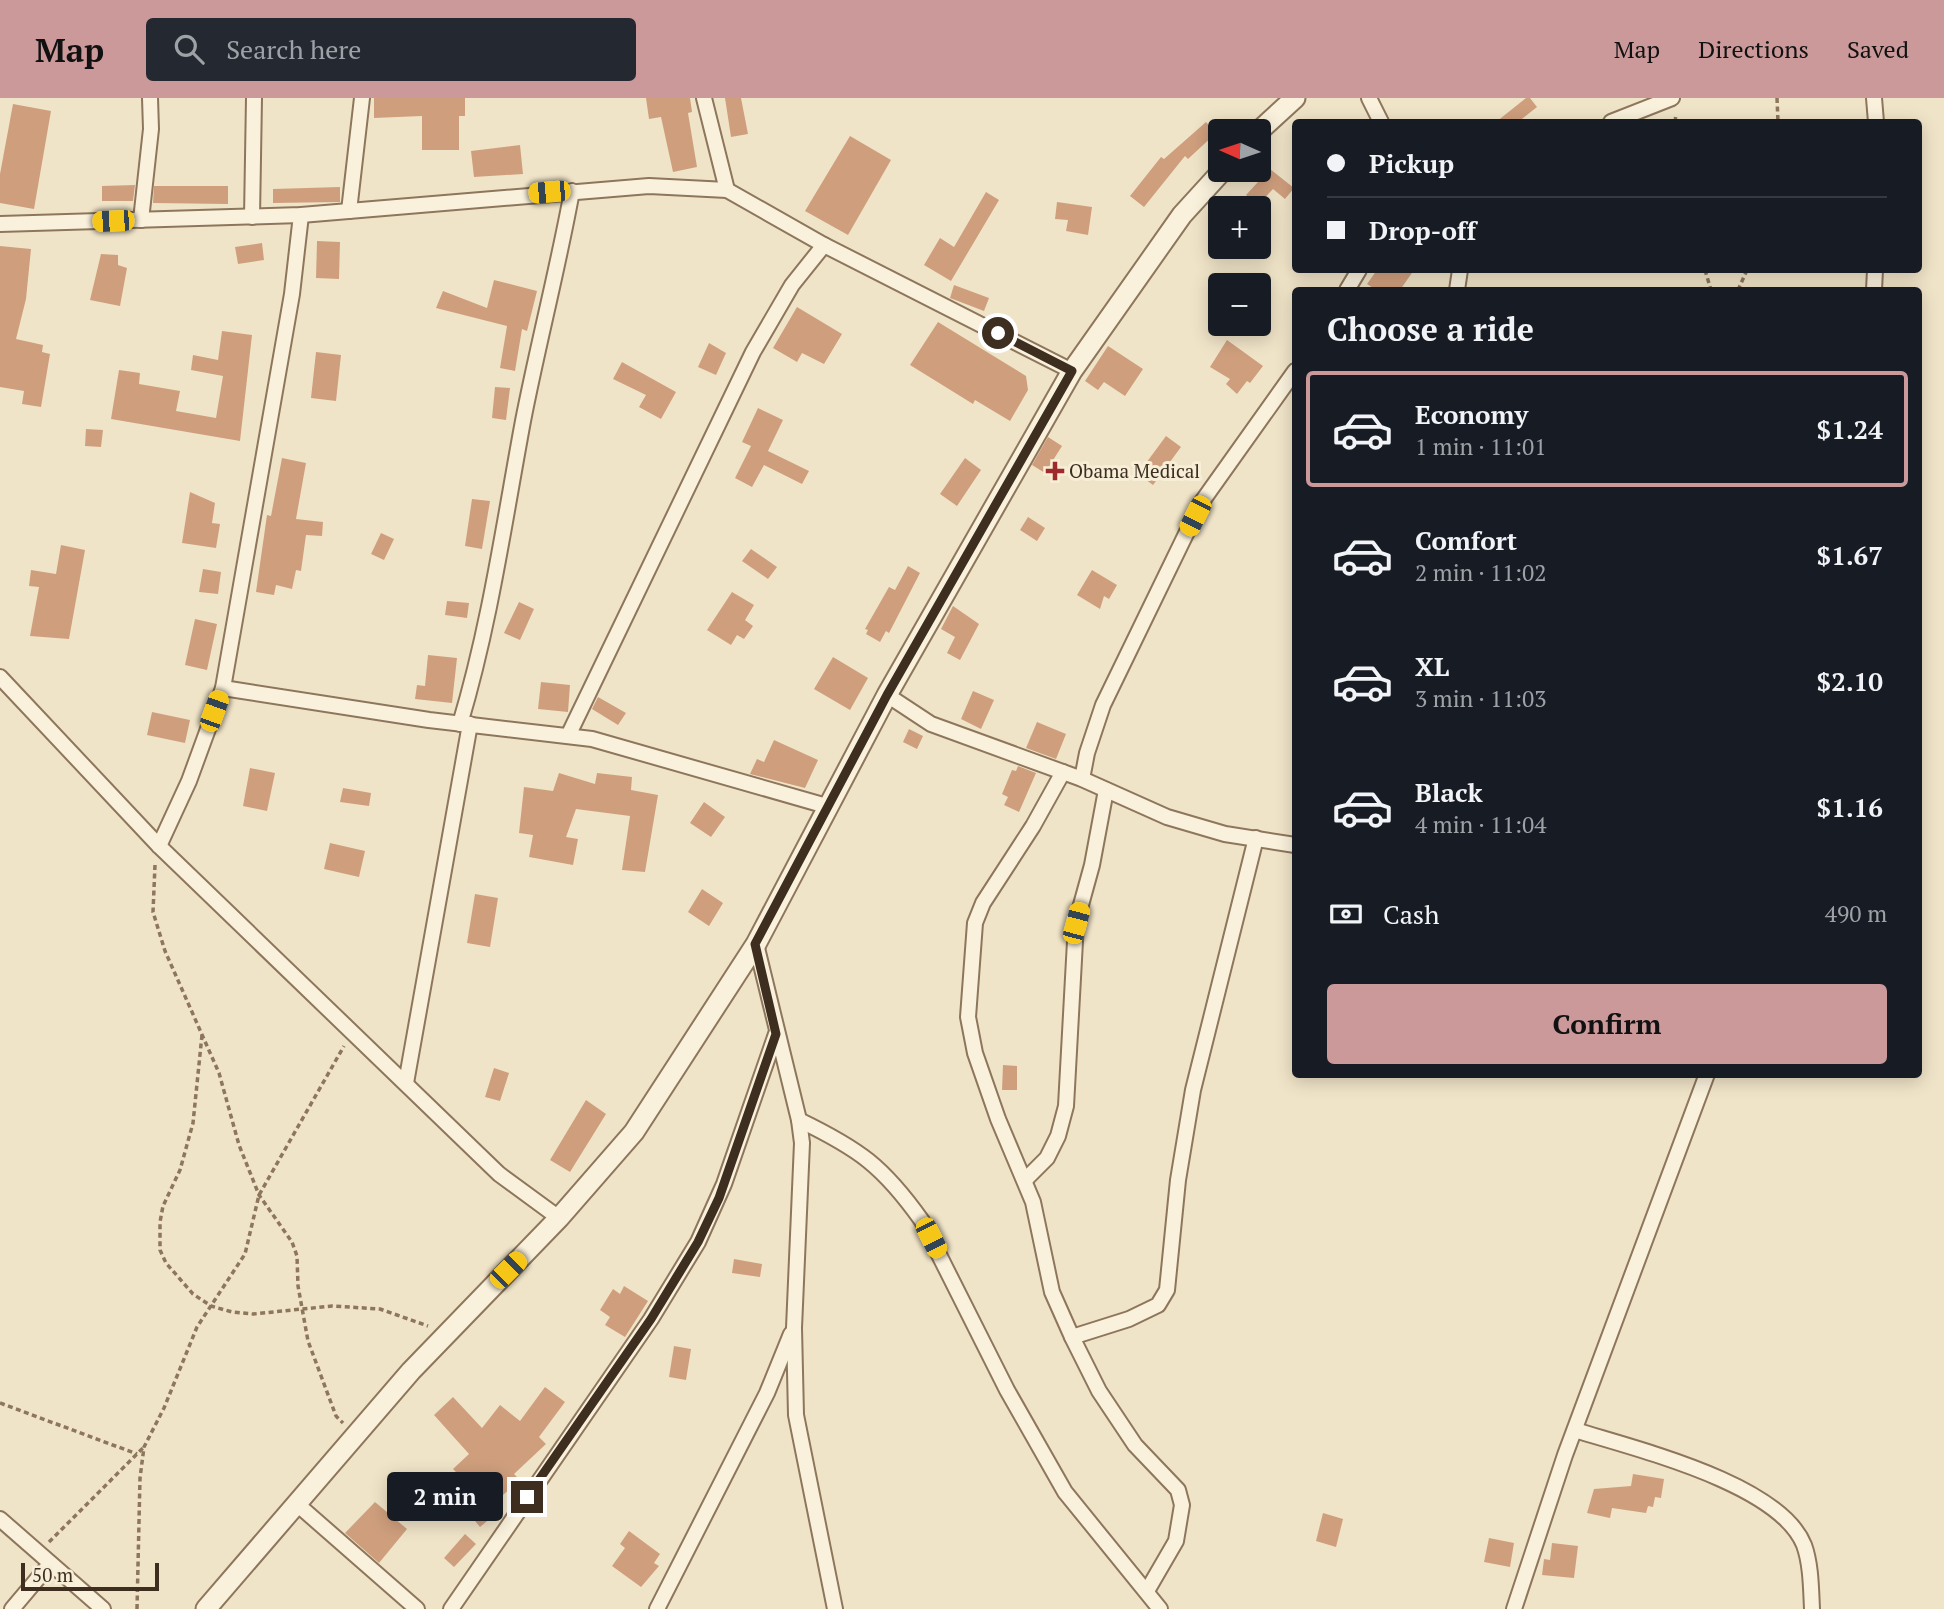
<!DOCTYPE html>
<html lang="en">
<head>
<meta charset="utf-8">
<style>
	:root { --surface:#171b24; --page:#242831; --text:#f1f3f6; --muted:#9ea1a6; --line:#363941; --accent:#cc999b }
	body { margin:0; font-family:"PT Serif",serif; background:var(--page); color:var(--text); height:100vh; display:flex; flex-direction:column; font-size:26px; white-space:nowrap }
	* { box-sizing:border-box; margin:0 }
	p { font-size:23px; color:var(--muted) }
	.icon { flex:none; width:38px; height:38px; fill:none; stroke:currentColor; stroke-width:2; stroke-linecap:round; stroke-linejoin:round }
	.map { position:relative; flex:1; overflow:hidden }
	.sheet { position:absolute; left:1292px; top:189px; width:630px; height:791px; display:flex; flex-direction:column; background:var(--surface); border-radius:7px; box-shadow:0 4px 18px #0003 }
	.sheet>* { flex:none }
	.hud { position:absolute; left:1292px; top:21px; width:630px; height:154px; border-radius:7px; box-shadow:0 4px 18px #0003; display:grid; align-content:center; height:154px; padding:0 35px; background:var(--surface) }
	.needle { width:46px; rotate:273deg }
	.fabs { position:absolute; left:1208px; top:21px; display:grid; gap:14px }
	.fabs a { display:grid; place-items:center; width:63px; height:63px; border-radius:7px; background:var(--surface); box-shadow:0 4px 18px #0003; font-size:35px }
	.scale { position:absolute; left:21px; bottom:18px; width:138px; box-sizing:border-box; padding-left:7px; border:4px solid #3d2e20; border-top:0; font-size:19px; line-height:24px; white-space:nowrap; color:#3d2e20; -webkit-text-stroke:5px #f7eed8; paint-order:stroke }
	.end { position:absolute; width:32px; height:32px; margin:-16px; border:9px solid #3d2e20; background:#fff; box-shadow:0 0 0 4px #fff }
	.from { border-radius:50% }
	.bubble { position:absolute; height:49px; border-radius:7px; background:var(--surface); box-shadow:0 4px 18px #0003; font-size:23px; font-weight:600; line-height:49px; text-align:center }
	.car { position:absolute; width:21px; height:42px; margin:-21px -10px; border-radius:9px; box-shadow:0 0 5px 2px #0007; background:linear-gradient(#f5c518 24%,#345 0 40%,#f5c518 0 76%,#345 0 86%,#f5c518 0) }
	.hud b { display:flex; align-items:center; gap:24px; height:66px; font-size:26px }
	.hud b+b { border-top:2px solid var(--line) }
	.hud i { width:18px; height:18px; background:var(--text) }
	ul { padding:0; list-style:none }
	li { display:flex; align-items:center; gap:21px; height:116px; margin:0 14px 10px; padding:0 21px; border:4px solid transparent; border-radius:7px }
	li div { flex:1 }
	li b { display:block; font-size:26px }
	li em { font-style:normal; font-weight:600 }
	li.current { border-color:var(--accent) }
	li>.icon { width:63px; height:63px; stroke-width:1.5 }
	h2 { padding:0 35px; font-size:32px; line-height:84px }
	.pay { display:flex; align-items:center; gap:18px; height:77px; padding:0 35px; font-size:26px }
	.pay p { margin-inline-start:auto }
	.primary-button { display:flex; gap:14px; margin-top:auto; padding:14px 35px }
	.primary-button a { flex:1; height:80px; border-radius:7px; background:var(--accent); color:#111; font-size:28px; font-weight:600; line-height:80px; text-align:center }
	header { display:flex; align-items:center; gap:42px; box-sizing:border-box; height:98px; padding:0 35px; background:var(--accent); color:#111 }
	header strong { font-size:33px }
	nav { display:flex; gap:38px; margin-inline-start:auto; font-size:24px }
	.search { width:490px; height:63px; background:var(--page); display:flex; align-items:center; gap:18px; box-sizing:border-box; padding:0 24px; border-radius:7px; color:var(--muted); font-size:26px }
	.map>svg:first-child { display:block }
	.building { fill:#cf9f7d }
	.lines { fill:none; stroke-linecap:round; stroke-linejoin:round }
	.minor-casing { stroke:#8d765c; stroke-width:18 }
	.tertiary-casing { stroke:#8d765c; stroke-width:23 }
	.path { stroke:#8d765c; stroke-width:3.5; stroke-dasharray:5 3.5; stroke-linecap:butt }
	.minor { stroke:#faf1dc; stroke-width:14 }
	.tertiary { stroke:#faf1dc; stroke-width:19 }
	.route { stroke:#3d2e20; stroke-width:9 }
	.poi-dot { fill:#9e2a2b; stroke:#f7eed8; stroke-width:2.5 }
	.labels { text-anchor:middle; stroke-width:6; stroke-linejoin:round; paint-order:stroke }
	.poi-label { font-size:19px; fill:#3d2e20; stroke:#f7eed8; text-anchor:start }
</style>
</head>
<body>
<header>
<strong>Map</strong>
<div class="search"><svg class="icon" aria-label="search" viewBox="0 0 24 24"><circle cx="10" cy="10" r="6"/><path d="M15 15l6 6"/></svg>Search here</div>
<nav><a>Map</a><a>Directions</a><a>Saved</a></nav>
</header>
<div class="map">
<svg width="1944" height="1511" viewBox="0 0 1944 1511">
	<rect width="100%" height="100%" fill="#f0e4c8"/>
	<g class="building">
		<polygon points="374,0 465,0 465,18 459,18 459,52 422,52 422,18 374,20"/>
		<polygon points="646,0 690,0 692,14 688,15 697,69 673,74 661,19 649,21"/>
		<polygon points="725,0 741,0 748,36 731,39"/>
		<polygon points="1526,0 1530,0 1537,9 1518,24 1496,24"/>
		<polygon points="13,6 51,13 34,111 0,105 0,76"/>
		<polygon points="1206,24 1216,35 1188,61 1185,58 1144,109 1130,98 1161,59 1164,61"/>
		<polygon points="850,38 891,62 848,137 805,113"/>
		<polygon points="520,47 523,76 474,79 471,53"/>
		<polygon points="1270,71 1294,90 1285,101 1273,91 1257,108 1246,97"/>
		<polygon points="135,87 133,103 102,103 102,88"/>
		<polygon points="154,88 228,88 228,106 153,105"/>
		<polygon points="340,89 340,104 273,105 273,91"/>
		<polygon points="986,94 999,102 951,183 924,167 940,140 954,149"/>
		<polygon points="1057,104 1092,109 1088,137 1066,133 1068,122 1055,121"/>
		<polygon points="317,143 340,144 339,181 316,180"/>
		<polygon points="262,145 264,162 238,166 235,149"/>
		<polygon points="0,148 31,151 26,201 16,241 43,247 42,254 50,256 41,309 22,306 24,293 0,289"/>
		<polygon points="101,156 118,157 118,167 127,170 120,208 90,202"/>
		<polygon points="1377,172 1414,172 1400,192 1376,192 1367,186"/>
		<polygon points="494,182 537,193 527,233 522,231 515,273 500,270 507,228 436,210 443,193 487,210"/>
		<polygon points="954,187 989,200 984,213 950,200"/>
		<polygon points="797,209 842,236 824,266 802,255 797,264 773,250"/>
		<polygon points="938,224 1026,278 1028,292 1010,323 975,302 973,306 910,267"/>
		<polygon points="222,233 252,237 240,343 111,321 119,272 140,275 139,286 180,293 176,313 216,320 223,278 191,272 193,257 218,262"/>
		<polygon points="1227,242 1263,268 1250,285 1247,283 1237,296 1226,286 1230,281 1210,269"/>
		<polygon points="709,245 726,255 716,277 698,269"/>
		<polygon points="1108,248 1143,271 1125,298 1104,284 1098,292 1085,283"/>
		<polygon points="316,254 341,257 336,303 311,300"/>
		<polygon points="622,264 676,294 661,321 639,309 646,297 613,281"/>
		<polygon points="495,289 510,290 506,322 492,320"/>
		<polygon points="758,310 783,322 768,353 809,373 802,386 764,367 752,389 735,380 751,348 742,344"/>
		<polygon points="86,331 103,332 101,349 85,348"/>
		<polygon points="1166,338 1181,349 1153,387 1138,376"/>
		<polygon points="1048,339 1062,348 1045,375 1032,367"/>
		<polygon points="282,360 306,365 296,421 323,424 322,438 306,437 301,473 296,472 292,491 276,487 274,497 256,494 267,417 271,418"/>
		<polygon points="965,360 981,372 957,408 940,396"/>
		<polygon points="190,394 215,405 212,425 220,426 216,450 182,445"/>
		<polygon points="472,401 490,403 482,451 465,448"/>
		<polygon points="1028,419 1045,430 1037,443 1020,432"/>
		<polygon points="381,435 394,441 384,462 371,456"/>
		<polygon points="61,447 85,452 69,541 30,538 39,489 29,488 31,472 56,476"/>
		<polygon points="751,451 777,469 768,481 742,463"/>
		<polygon points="908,468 920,475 889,535 886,533 880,544 866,536 868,532 865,531 889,489 895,492"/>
		<polygon points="203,471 221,474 218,496 199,494"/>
		<polygon points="1092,472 1117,487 1109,501 1104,498 1100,511 1077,497"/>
		<polygon points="732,494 754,507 745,522 753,528 744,541 737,537 731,547 707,532"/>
		<polygon points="447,503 469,505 467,520 445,517"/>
		<polygon points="519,504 534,511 520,542 504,535"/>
		<polygon points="953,508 979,526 960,562 947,555 955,539 941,531"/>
		<polygon points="195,521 217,526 207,572 185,567"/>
		<polygon points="428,557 457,560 452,605 415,601 417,587 425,588"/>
		<polygon points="833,559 868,580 850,612 814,591"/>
		<polygon points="541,584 570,587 568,614 538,611"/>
		<polygon points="973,593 994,602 981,631 961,621"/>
		<polygon points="598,599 626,615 618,627 592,611"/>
		<polygon points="152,614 190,622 185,645 147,637"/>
		<polygon points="1037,624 1066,636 1056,661 1026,650"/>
		<polygon points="909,631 923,638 917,651 903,644"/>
		<polygon points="774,642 818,662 805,690 750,676 757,661 764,664"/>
		<polygon points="1018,668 1036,675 1019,714 1004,707 1008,699 1002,696 1012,672 1016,673"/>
		<polygon points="250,670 275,675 267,713 243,708"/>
		<polygon points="559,675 595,686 597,675 632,679 631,692 658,697 645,774 622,772 630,718 576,711 566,739 578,741 573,767 529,759 533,737 519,735 524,689 553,693"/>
		<polygon points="343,690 371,695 369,708 340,704"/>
		<polygon points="704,704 725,719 711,739 690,725"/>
		<polygon points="330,745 365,753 359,779 324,771"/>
		<polygon points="702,791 723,805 709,828 688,814"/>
		<polygon points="475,796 498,800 490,849 467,845"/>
		<polygon points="1003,967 1017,968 1017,992 1002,992"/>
		<polygon points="494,970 509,975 500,1003 485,999"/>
		<polygon points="586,1002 606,1016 570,1074 550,1062"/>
		<polygon points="734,1161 762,1166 760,1179 732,1175"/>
		<polygon points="624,1188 648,1203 625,1239 605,1227 610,1219 600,1212 613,1191 620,1196"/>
		<polygon points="674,1248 691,1251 686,1282 669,1279"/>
		<polygon points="545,1289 565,1304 539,1339 546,1346 514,1376 520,1382 494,1405 500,1412 480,1429 452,1395 466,1384 453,1371 469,1356 434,1317 453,1299 482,1330 500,1307 520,1323"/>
		<polygon points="1633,1376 1664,1381 1661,1400 1655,1399 1653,1409 1648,1408 1646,1415 1612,1410 1610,1420 1587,1415 1594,1391 1631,1388"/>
		<polygon points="375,1404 407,1431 379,1465 345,1435"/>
		<polygon points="1323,1415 1343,1421 1336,1449 1316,1443"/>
		<polygon points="629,1433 660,1456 654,1465 659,1468 641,1489 612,1468 625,1450 620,1446"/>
		<polygon points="465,1436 476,1446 454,1469 444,1460"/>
		<polygon points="1489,1440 1514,1445 1510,1469 1484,1464"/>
		<polygon points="1552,1445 1578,1448 1574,1480 1542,1477 1544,1461 1550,1462"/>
	</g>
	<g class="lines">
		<g class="minor-casing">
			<g id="minor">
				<polyline points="704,0 727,92"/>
				<polyline points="1369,0 1381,24"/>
				<polyline points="1874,0 1876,24"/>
				<polyline points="1611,24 1672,0"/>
				<polyline points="349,113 362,0"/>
				<polyline points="252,119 254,0"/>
				<polyline points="141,122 151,31 150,0"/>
				<polyline points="0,126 301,117 649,88 727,92 824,147 1072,273"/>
				<polyline points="1347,192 1359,172"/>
				<polyline points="1457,192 1460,172"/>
				<polyline points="1874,192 1875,172"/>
				<polyline points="0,579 159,748 499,1076 559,1120"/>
				<polyline points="223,590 429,622 592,641 830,709"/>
				<polyline points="887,597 931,626 1082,681 1167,719 1225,736 1295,747"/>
				<path d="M460,626C490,526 504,425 523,323C538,246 558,170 572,93"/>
				<polyline points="568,638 753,254 792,187 824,147"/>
				<polyline points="1063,674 1033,728 983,805 975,825 968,919 975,955 998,1021 1033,1104 1052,1194 1072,1239 1099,1293 1135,1347 1178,1392 1182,1407 1176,1443 1147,1493"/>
				<polyline points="1082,681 1087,655 1103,607 1201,405 1295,273"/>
				<polyline points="159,748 189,683 223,590 292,196 301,117"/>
				<polyline points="756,846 799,1022 802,1045 794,1230 796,1317 835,1511"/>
				<polyline points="406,985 470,626"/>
				<path d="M799,1022C859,1051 883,1068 922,1123L1007,1292L1065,1394L1160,1511"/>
				<polyline points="1025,1082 1047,1060 1058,1038 1066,1008 1076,825 1092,767 1106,692"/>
				<polyline points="1072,1239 1129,1221 1158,1207 1167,1192 1178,1082 1193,992 1256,740"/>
				<path d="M1575,1332C1635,1351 1779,1385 1804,1447C1811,1466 1811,1491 1812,1511"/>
				<polyline points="297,1406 417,1511"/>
				<polyline points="0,1421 103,1511"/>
				<polyline points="12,1511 50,1466"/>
				<polyline points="451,1511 651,1221 698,1144 724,1086 776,936"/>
				<polyline points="657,1511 767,1295 791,1236"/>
				<polyline points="1514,1511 1565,1357 1707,976"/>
			</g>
		</g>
		<g class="tertiary-casing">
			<g id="tertiary">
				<polyline points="1258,34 1295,0"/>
				<polyline points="206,1511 411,1273 559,1120 634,1034 756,846 887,597 1072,273 1182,117 1223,72"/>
			</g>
		</g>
		<g class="path">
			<polyline points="1777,0 1778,24"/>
			<polyline points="1675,24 1676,16"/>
			<polyline points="1705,172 1711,192"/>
			<polyline points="1738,192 1747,172"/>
			<polyline points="155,767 153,814 165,853 219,975 239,1047 259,1097 292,1144 297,1158 298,1188 308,1243 336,1318 343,1325"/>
			<polyline points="202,937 193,1025 180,1072 163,1108 160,1124 160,1152 166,1165 193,1196 211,1208 232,1214 253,1216 332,1208 380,1211 428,1228"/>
			<polyline points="0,1305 137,1356"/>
			<polyline points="49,1444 143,1350"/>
			<polyline points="137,1511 140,1380 144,1349 164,1310 197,1229 245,1156 259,1097 344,948"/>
		</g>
		<use href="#minor" class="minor"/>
		<use href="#tertiary" class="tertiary"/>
	</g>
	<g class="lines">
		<polyline class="route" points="527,1399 651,1221 698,1144 719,1100 776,936 755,846 887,597 1072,273 998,235"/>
	</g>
	<path class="poi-dot" d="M1051.5 362.5h7v7h7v7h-7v7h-7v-7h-7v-7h7z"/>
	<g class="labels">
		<g class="poi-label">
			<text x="1069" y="380">Obama Medical</text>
		</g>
	</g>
</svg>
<div class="fabs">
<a><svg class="needle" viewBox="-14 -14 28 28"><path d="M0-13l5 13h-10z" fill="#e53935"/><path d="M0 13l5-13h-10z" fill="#9ea1a6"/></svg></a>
<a>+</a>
<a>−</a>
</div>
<div class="scale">50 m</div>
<i class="end from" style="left:998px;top:235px"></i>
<i class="end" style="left:527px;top:1399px"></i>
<div class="bubble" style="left:387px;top:1374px;width:116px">2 min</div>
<i class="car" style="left:549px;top:94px;rotate:265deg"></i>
<i class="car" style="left:113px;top:123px;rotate:268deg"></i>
<i class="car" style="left:1195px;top:418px;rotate:207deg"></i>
<i class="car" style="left:214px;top:613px;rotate:20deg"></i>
<i class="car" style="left:1076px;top:825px;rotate:15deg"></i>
<i class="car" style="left:931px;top:1140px;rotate:153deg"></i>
<i class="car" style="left:508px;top:1172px;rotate:45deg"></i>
<div class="hud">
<b><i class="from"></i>Pickup</b>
<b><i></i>Drop-off</b>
</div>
<section class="sheet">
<h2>Choose a ride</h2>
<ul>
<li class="current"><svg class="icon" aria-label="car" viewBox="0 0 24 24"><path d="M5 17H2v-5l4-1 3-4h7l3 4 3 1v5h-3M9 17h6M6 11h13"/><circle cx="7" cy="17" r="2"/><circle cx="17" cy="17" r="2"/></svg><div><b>Economy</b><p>1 min · 11:01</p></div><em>$1.24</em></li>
<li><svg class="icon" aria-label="car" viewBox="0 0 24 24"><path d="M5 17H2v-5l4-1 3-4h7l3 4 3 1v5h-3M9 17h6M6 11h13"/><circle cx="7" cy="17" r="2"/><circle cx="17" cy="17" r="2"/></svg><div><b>Comfort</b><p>2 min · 11:02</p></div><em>$1.67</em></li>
<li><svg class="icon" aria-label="car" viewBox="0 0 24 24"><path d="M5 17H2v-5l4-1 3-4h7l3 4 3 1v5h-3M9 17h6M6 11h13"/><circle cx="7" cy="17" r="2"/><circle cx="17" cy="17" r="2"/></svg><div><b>XL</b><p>3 min · 11:03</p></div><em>$2.10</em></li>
<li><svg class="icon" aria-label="car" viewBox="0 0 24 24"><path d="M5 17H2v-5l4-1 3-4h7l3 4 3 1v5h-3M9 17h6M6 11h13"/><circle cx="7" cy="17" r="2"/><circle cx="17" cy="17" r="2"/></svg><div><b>Black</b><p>4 min · 11:04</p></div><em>$1.16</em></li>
</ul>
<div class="pay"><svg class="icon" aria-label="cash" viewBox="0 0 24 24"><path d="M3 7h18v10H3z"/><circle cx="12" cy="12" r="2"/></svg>Cash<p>490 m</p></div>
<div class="primary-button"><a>Confirm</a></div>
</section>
</div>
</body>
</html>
